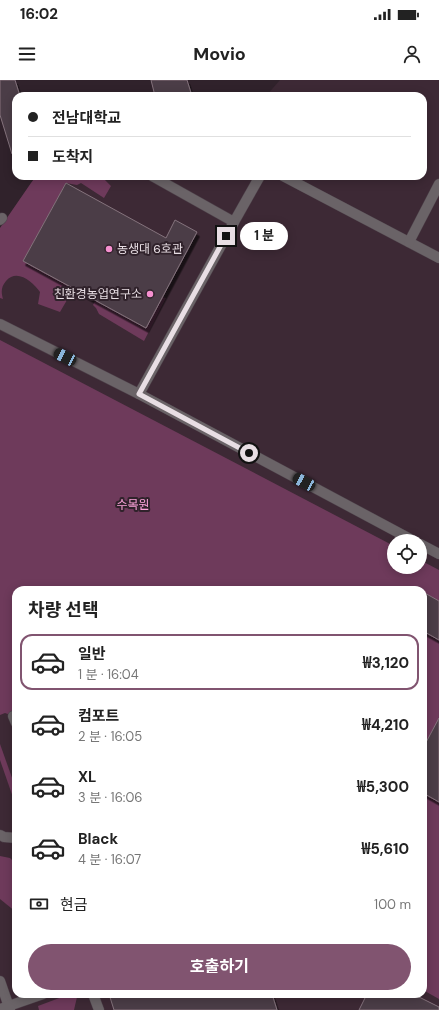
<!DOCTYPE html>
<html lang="ko">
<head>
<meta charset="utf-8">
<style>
	:root { --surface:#fff; --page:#f6f6f6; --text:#222; --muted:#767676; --line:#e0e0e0; --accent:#815470 }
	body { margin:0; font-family:"DM Sans","Noto Sans KR",sans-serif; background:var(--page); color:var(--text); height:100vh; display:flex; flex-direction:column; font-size:15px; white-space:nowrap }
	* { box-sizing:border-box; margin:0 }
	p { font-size:13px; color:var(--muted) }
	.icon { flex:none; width:22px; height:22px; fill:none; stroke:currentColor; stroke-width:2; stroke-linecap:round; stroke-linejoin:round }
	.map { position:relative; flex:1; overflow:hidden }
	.sheet { position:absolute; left:12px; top:506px; width:415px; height:412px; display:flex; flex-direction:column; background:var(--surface); border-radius:12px; box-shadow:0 2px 10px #0003 }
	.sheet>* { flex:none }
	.banner { position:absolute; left:12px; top:12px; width:415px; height:88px; border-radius:12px; box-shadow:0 2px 10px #0003; display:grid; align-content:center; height:88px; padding:0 16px; background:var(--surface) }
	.controls { position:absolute; left:387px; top:454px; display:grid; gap:8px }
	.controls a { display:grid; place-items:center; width:40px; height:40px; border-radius:50%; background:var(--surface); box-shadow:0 2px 10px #0003; font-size:20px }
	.end { position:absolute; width:18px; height:18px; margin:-9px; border:5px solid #e8dee4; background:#111; box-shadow:0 0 0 2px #111 }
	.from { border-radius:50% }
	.bubble { position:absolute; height:28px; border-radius:14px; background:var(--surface); box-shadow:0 2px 10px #0003; font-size:13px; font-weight:700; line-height:28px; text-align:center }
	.car { position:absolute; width:12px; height:24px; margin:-12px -6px; border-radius:5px; box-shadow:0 0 3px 1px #0007; background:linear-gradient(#222 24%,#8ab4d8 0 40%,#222 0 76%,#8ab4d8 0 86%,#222 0) }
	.banner b { display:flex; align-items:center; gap:14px; height:38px; font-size:15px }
	.banner b+b { border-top:1px solid var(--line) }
	.banner i { width:10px; height:10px; background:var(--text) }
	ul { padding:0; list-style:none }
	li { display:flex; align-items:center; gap:12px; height:56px; margin:0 8px 6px; padding:0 8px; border:2px solid transparent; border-radius:12px }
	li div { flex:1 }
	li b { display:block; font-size:15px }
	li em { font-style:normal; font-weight:700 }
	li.selected { border-color:var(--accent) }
	li>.icon { width:36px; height:36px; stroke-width:1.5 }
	h2 { padding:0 16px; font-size:18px; line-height:48px }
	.pay { display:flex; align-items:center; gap:10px; height:44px; padding:0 16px; font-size:15px }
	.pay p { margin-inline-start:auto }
	.action { display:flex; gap:8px; margin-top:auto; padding:8px 16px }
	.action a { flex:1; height:46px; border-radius:24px; background:var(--accent); color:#fff; font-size:16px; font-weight:700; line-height:46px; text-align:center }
	.status { display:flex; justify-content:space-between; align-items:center; height:28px; padding:0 20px; background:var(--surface); direction:ltr }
	.status svg { height:11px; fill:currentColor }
	header { display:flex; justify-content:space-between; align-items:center; height:52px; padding:0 16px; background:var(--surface); font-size:18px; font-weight:700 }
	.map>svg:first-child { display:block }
	.built { fill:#3d2935; fill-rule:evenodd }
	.green { fill:#6e3a5b }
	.building { fill:#4c3d46; stroke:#84737d; filter:url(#shadow) }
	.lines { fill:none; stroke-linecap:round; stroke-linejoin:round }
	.service-casing { stroke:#4d4049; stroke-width:11 }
	.minor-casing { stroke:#4d4049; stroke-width:11 }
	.service { stroke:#6a6367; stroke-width:10 }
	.minor { stroke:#6a6367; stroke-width:10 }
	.route { stroke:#e8dee4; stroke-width:5 }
	.poi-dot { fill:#f690d0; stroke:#30222b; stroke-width:1.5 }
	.labels { text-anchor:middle; stroke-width:4; stroke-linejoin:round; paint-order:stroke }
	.poi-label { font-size:12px; fill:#e8dee4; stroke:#30222b; text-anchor:start }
	.park-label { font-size:12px; fill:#fda3db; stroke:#30222b }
</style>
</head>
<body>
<div class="status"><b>16:02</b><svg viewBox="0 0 49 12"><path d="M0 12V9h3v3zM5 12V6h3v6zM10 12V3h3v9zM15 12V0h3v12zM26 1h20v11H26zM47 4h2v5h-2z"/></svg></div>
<header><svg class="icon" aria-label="menu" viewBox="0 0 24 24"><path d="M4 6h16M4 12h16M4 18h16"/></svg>Movio<svg class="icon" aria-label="person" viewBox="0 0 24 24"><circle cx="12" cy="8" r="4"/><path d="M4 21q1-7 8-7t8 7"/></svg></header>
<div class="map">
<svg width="439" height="930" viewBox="0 0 439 930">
	<defs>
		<filter id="shadow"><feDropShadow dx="2.5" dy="4.5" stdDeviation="0" flood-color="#0009"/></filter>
	</defs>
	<rect width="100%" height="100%" fill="#30222b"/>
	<path class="built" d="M280,0H439V930H0V148L31,103L34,99L41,96H423V16H266ZM394,461H420V487H394ZM16,510H423V914H16Z"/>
	<g class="green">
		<path d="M41,96H105L104,99L111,106L104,118L81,103L77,105L66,103L23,181L74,208L60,232L38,224L40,212C33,202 17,188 6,201C1,207 1,212 3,219L0,218V148L31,103L34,99Z"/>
		<polygon points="162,217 166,218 144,261 99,234 96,228 93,225 95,221 145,248"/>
		<polygon points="0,260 394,466 394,487 420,487 420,480 439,490 439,919 423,910 423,510 16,510 16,637 5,633 0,635"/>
		<polygon points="0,664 16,709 16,726 0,680"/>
		<polygon points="0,776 10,778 16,784 16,832 0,819"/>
		<polygon points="70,914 77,917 74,930 39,930 38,926"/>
	</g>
	<g class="building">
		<polygon points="0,0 15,0 20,16 16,16 16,73 12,74 0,35"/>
		<polygon points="151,0 187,0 192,16 155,16"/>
		<polygon points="66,103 166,158 175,140 197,152 146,248 23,181"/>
		<polygon points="423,512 439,521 439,560 423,551"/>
		<polygon points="439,638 439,722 423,713 423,668"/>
		<polygon points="109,914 272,914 277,930 114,930"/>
		<polygon points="367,914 413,914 439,927 439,930 359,930"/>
	</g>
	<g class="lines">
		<g class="service-casing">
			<g id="service">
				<polyline points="283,96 439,178"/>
				<polyline points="0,140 2,138"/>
				<polyline points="234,142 260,96"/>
				<polyline points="409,162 439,104"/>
				<polyline points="139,314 234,142 152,96"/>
				<polyline points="13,636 16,643"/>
				<polyline points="0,755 4,757 16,758"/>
				<polyline points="0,901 10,930"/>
				<polyline points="93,914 99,930"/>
				<polyline points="0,929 43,914"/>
			</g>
		</g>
		<g class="minor-casing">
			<g id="minor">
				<polyline points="0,244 139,314 414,461"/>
				<polyline points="420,464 439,474"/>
			</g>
		</g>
		<use href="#service" class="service"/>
		<use href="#minor" class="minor"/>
	</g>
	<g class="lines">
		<polyline class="route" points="226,156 139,314 249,373"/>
	</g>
	<g class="poi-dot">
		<circle cx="109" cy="169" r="4"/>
		<circle cx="150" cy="214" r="4"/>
	</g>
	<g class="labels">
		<g class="poi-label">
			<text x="117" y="173">농생대 6호관</text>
			<text x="142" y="218" text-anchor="end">친환경농업연구소</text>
		</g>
		<g class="park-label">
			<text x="133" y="429">수목원</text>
		</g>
	</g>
</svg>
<div class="controls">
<a><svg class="icon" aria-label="locate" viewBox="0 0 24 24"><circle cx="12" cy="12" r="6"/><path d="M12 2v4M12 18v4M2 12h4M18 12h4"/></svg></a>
</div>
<i class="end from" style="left:249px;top:373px"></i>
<i class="end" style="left:226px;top:156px"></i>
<div class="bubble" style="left:240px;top:142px;width:48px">1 분</div>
<i class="car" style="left:65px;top:277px;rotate:297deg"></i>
<i class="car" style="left:304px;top:402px;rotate:298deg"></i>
<div class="banner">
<b><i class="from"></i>전남대학교</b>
<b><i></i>도착지</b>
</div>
<section class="sheet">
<h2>차량 선택</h2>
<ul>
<li class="selected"><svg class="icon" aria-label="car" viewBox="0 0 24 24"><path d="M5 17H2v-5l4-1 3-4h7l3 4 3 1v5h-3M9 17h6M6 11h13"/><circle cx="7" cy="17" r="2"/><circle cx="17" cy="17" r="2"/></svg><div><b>일반</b><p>1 분 · 16:04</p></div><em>₩3,120</em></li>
<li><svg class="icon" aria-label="car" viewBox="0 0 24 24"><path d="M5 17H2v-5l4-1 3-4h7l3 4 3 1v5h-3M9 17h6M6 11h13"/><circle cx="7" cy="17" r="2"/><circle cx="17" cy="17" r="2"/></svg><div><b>컴포트</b><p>2 분 · 16:05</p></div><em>₩4,210</em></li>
<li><svg class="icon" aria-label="car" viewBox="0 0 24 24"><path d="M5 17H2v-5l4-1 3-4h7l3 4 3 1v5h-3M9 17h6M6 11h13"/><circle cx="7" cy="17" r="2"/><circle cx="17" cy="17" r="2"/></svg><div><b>XL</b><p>3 분 · 16:06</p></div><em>₩5,300</em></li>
<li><svg class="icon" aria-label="car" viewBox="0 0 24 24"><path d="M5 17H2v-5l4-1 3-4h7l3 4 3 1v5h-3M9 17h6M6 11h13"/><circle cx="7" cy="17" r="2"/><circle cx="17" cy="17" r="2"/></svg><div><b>Black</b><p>4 분 · 16:07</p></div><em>₩5,610</em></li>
</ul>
<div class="pay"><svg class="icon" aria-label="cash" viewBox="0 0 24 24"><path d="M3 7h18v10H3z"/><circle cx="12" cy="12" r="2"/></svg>현금<p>100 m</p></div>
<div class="action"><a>호출하기</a></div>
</section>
</div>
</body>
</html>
